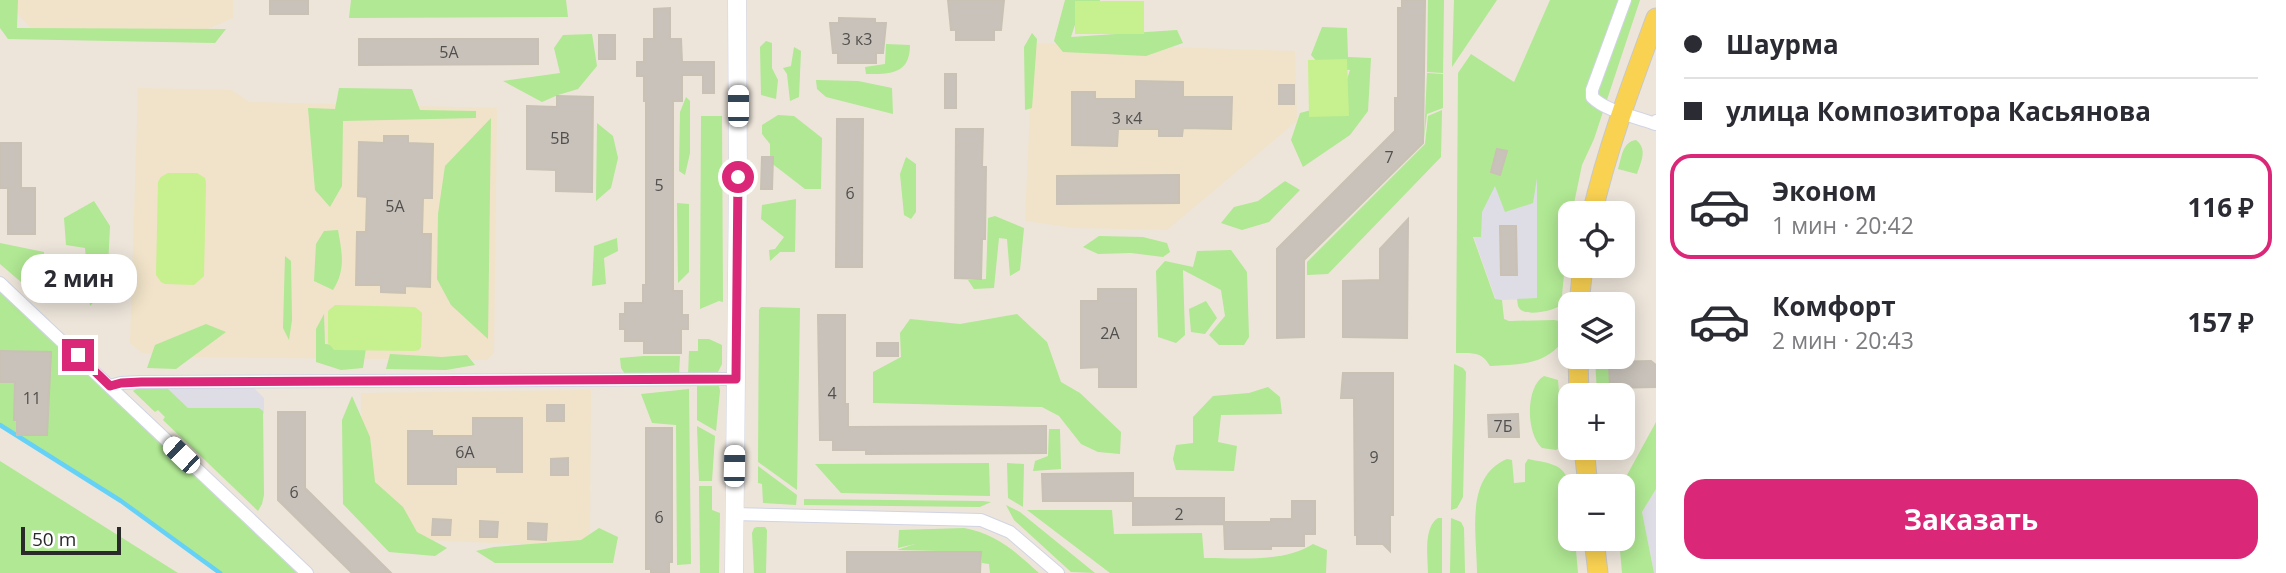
<!DOCTYPE html>
<html lang="ru">
<head>
<meta charset="utf-8">
<style>
	:root { --surface:#fff; --page:#f7f7f7; --text:#2b2b33; --muted:#7c7c81; --line:#e1e1e2; --accent:#db2777 }
	body { margin:0; font-family:"Open Sans",sans-serif; background:var(--page); color:var(--text); height:100vh; display:flex; flex-direction:column; font-size:26px; white-space:nowrap }
	* { box-sizing:border-box; margin:0 }
	p { font-size:23px; color:var(--muted) }
	.icon { flex:none; width:38px; height:38px; fill:none; stroke:currentColor; stroke-width:2; stroke-linecap:round; stroke-linejoin:round }
	.map { position:relative; flex:1; overflow:hidden }
	.side { display:flex; flex-direction:column; background:var(--surface); width:630px }
	.side>* { flex:none }
	.guide { display:grid; align-content:center; height:154px; padding:0 28px; background:var(--surface) }
	.tools { position:absolute; left:1558px; top:201px; display:grid; gap:14px }
	.tools a { display:grid; place-items:center; width:77px; height:77px; border-radius:14px; background:var(--surface); box-shadow:0 4px 18px #0003; font-size:35px }
	.scale { position:absolute; left:21px; bottom:18px; width:100px; box-sizing:border-box; padding-left:7px; border:4px solid #2a2a2a; border-top:0; font-size:19px; line-height:24px; white-space:nowrap; color:#2a2a2a; -webkit-text-stroke:5px #fff; paint-order:stroke }
	.end { position:absolute; width:32px; height:32px; margin:-16px; border:9px solid #db2777; background:#fff; box-shadow:0 0 0 4px #fff }
	.from { border-radius:50% }
	.bubble { position:absolute; height:49px; border-radius:21px; background:var(--surface); box-shadow:0 4px 18px #0003; font-size:23px; font-weight:700; line-height:49px; text-align:center }
	.car { position:absolute; width:21px; height:42px; margin:-21px -10px; border-radius:9px; box-shadow:0 0 5px 2px #0007; background:linear-gradient(#fff 24%,#345 0 40%,#fff 0 76%,#345 0 86%,#fff 0) }
	.guide b { display:flex; align-items:center; gap:24px; height:66px; font-size:26px }
	.guide b+b { border-top:2px solid var(--line) }
	.guide i { width:18px; height:18px; background:var(--text) }
	ul { padding:0; list-style:none }
	li { display:flex; align-items:center; gap:21px; height:105px; margin:0 14px 10px; padding:0 14px; border:4px solid transparent; border-radius:21px }
	li div { flex:1 }
	li b { display:block; font-size:26px }
	li em { font-style:normal; font-weight:700 }
	li.current { border-color:var(--accent) }
	li>.icon { width:63px; height:63px; stroke-width:1.5 }
	.button { display:flex; gap:14px; margin-top:auto; padding:14px 28px }
	.button a { flex:1; height:80px; border-radius:21px; background:var(--accent); color:#fff; font-size:28px; font-weight:700; line-height:80px; text-align:center }
	main { display:flex; flex:1; min-height:0 }
	.map>svg:first-child { display:block }
	.industrial { fill:#dedce5 }
	.education { fill:#f0e3c9 }
	.green { fill:#b0e893 }
	.pitch { fill:#c7f08e }
	.lines { fill:none; stroke-linecap:round; stroke-linejoin:round }
	.stream { stroke:#66d1f7; stroke-width:4.5 }
	.building { fill:#c8c2ba; stroke:#c8c1b4; stroke-width:2 }
	.street-casing { stroke:#d0d4e4; stroke-width:14 }
	.secondary-casing { stroke:#d0d4e4; stroke-width:19 }
	.primary-casing { stroke:#c8c8c8; stroke-width:21 }
	.street { stroke:#fff; stroke-width:12 }
	.secondary { stroke:#fff; stroke-width:18 }
	.primary { stroke:#fad252; stroke-width:19 }
	.route { stroke:#db2777; stroke-width:9 }
	.labels { text-anchor:middle; stroke-width:7; stroke-linejoin:round; paint-order:stroke }
	.number-label { font-size:16px; fill:#52504e }
</style>
</head>
<body>
<main>
<div class="map">
<svg width="1656" height="573" viewBox="0 0 1656 573">
	<rect width="100%" height="100%" fill="#ede5da"/>
	<g class="industrial">
		<polygon points="1488,130 1538,141 1537,299 1496,300 1468,221"/>
		<polygon points="166,387 253,387 264,398 264,414 259,408 188,408"/>
		<polygon points="1656,489 1656,573 1654,573 1642,512"/>
	</g>
	<g class="education">
		<polygon points="18,0 233,0 233,18 203,31 34,31 18,14"/>
		<polygon points="1033,43 1295,51 1297,121 1167,230 1074,228 1025,221"/>
		<polygon points="138,88 232,90 249,102 497,108 494,353 487,360 191,357 142,353 130,343"/>
		<polygon points="591,390 590,547 399,539 362,480 361,393"/>
	</g>
	<g class="green">
		<polygon points="0,0 18,0 17,28 226,29 215,43 8,39 0,28"/>
		<polygon points="351,0 566,0 568,17 349,18"/>
		<polygon points="1065,0 1100,0 1097,11 1080,9 1071,37 1177,30 1183,43 1146,56 1063,52 1054,41"/>
		<polygon points="1428,0 1444,0 1443,73 1427,72"/>
		<polygon points="1454,0 1497,0 1452,67"/>
		<path d="M1550,0H1640L1594,139L1582,165L1572,213L1570,214L1561,305C1553,311 1529,316 1521,310C1517,307 1518,303 1517,299L1537,298V178L1533,203L1505,212L1495,186L1482,212L1481,237H1473L1495,299L1502,300L1504,319L1509,321L1554,320L1559,321L1558,347C1539,366 1515,364 1490,366C1482,351 1471,353 1456,353L1458,73L1471,54L1514,82Z"/>
		<polygon points="1322,27 1347,28 1348,57 1371,58 1368,111 1350,135 1303,167 1291,140 1300,113 1315,109 1337,111 1350,70 1323,68 1311,55"/>
		<polygon points="1032,33 1037,39 1032,108 1025,110 1024,47"/>
		<polygon points="592,34 597,66 578,89 558,95 542,102 503,81 560,73 554,48 563,35"/>
		<polygon points="766,41 772,43 772,68 778,80 776,99 761,95 760,47"/>
		<path d="M886,44L910,45C910,75 889,74 866,74L865,67L885,64Z"/>
		<polygon points="794,47 801,51 799,97 790,101 787,74 783,68 791,66"/>
		<polygon points="1427,73 1443,74 1443,108 1427,114 1424,139"/>
		<polygon points="816,80 858,81 892,88 893,114 826,97 817,89"/>
		<polygon points="339,88 412,89 420,110 476,111 476,118 343,121 342,186 330,207 315,190 308,108 335,109"/>
		<polygon points="686,97 690,101 690,153 685,175 679,171 680,112"/>
		<polygon points="1442,110 1441,157 1328,274 1307,275 1307,262 1425,144 1428,116"/>
		<polygon points="778,115 794,116 822,138 821,189 805,189 770,162 770,144 762,134 762,125"/>
		<polygon points="701,116 722,116 723,302 719,301 700,309"/>
		<polygon points="491,118 488,339 451,305 437,279 438,214 445,166"/>
		<polygon points="597,123 613,136 618,158 611,188 596,201"/>
		<path d="M1636,140C1648,149 1641,162 1637,174L1618,169C1622,157 1622,142 1636,140Z"/>
		<polygon points="906,157 916,164 916,212 911,219 904,215 900,174"/>
		<polygon points="1285,181 1300,190 1269,222 1242,230 1221,223 1234,207 1258,201"/>
		<polygon points="796,199 795,252 780,252 770,261 769,250 775,249 784,237 761,219 762,205"/>
		<polygon points="94,201 110,226 107,287 90,306 85,248 66,245 64,218"/>
		<polygon points="677,203 689,204 689,272 678,283"/>
		<polygon points="995,216 1024,228 1020,270 1010,276 1007,239 999,238 994,288 974,289 968,280 986,279 988,218"/>
		<path d="M338,230C342,253 346,269 333,290L314,281L316,244L324,231Z"/>
		<polygon points="1099,236 1143,237 1167,243 1170,252 1163,257 1131,253 1098,254 1083,247"/>
		<polygon points="617,238 618,251 604,258 606,284 592,286 594,246"/>
		<polygon points="0,243 44,252 42,300 0,264"/>
		<polygon points="1231,250 1247,272 1249,337 1244,345 1219,345 1209,335 1225,316 1221,290 1183,270 1185,335 1176,343 1158,337 1156,271 1165,261 1193,267 1197,251"/>
		<polygon points="285,256 291,261 292,320 289,340 283,328"/>
		<polygon points="0,292 297,573 220,573 121,501 0,425"/>
		<polygon points="1206,301 1217,318 1205,334 1191,332 1189,309"/>
		<polygon points="761,307 800,308 797,490 758,462 759,310"/>
		<polygon points="324,314 325,344 366,348 363,368 341,370 316,362 316,329"/>
		<polygon points="1017,314 1047,342 1061,382 1080,393 1121,432 1120,454 1098,452 1081,444 1059,416 1042,407 873,403 873,372 901,357 900,333 910,319 960,324"/>
		<polygon points="206,324 226,332 176,369 147,368 155,345"/>
		<polygon points="698,339 709,339 722,345 722,364 717,374 688,376 689,351 698,351"/>
		<polygon points="390,354 442,357 467,355 475,365 446,370 386,369"/>
		<polygon points="644,356 680,356 679,376 625,374 621,368 620,358"/>
		<polygon points="1595,357 1612,357 1614,395 1597,395"/>
		<polygon points="1454,364 1463,368 1466,372 1463,497 1457,508 1451,510"/>
		<path d="M1544,376L1558,380L1563,446L1556,450L1542,448C1526,434 1525,387 1544,376Z"/>
		<polygon points="697,385 719,386 720,391 716,431 697,420"/>
		<polygon points="139,387 166,387 188,408 259,408 263,411 264,495 262,504 258,511 163,420 165,417 158,410 155,412 133,391"/>
		<polygon points="1268,387 1280,397 1282,414 1221,415 1218,442 1237,446 1234,471 1176,470 1173,459 1176,445 1193,443 1193,417 1213,396 1249,393"/>
		<polygon points="689,389 691,564 677,565 676,425 652,423 641,394"/>
		<polygon points="352,396 370,437 375,482 403,507 417,532 447,548 435,556 389,552 343,504 342,420"/>
		<polygon points="1656,422 1656,489 1642,512 1654,573 1622,573 1619,539 1622,539 1621,486"/>
		<polygon points="697,426 715,436 712,481 699,481"/>
		<polygon points="1049,429 1060,429 1061,469 1033,471 1035,461 1048,456"/>
		<path d="M1507,459L1512,460L1514,483L1525,482V464L1528,459C1537,461 1548,462 1556,466C1578,476 1570,518 1570,539H1575L1578,573H1477C1477,535 1464,477 1507,459Z"/>
		<polygon points="0,461 178,573 0,573"/>
		<polygon points="989,463 990,496 841,493 815,464"/>
		<polygon points="1007,463 1024,464 1023,507 1008,498"/>
		<polygon points="758,466 797,495 796,505 763,503 762,484 758,483"/>
		<polygon points="699,486 712,486 712,510 720,513 719,573 700,573"/>
		<polygon points="804,499 982,501 991,502 980,507 804,505"/>
		<polygon points="1006,505 1020,512 1095,573 1071,572 1014,520"/>
		<path d="M1027,510H1112L1114,534L1202,533L1204,558C1239,558 1283,563 1313,544L1327,550L1326,573H1110Z"/>
		<path d="M1438,518H1442V573H1428C1428,556 1423,528 1438,518Z"/>
		<polygon points="1451,518 1461,522 1464,528 1465,573 1450,573"/>
		<polygon points="757,527 765,527 767,530 766,573 754,573 752,533 754,528"/>
		<polygon points="599,528 618,537 613,563 495,563 476,551 494,547 581,540"/>
		<path d="M964,528C996,534 1015,551 1039,573H990L989,564L982,563L981,552L897,550L915,544L898,548L899,530Z"/>
	</g>
	<g class="pitch">
		<rect x="1075" y="1" width="69" height="33"/>
		<polygon points="1347,59 1349,116 1309,117 1308,60"/>
		<polygon points="168,173 197,173 205,178 206,183 204,276 194,285 165,284 161,282 156,275 158,182 161,177"/>
		<polygon points="335,305 415,307 422,313 421,347 419,350 414,351 334,350 328,343 328,311"/>
	</g>
	<g class="lines">
		<polyline class="stream" points="0,425 121,501 220,573"/>
	</g>
	<g class="building">
		<rect x="270" y="0" width="38" height="14"/>
		<polygon points="948,0 1004,0 1001,30 994,30 994,40 956,40 956,30 951,30"/>
		<polygon points="1402,0 1425,0 1423,143 1304,260 1304,337 1277,338 1277,249 1395,131 1395,98 1398,98 1398,8 1402,8"/>
		<polygon points="670,8 670,39 681,39 682,62 714,62 714,93 703,93 703,75 682,75 682,101 673,101 673,291 682,291 682,315 688,315 688,329 681,329 681,353 644,353 644,341 625,341 625,329 620,329 620,314 625,314 625,303 643,303 643,285 646,285 646,101 644,101 644,76 637,76 637,62 644,62 644,39 654,39 654,9"/>
		<polygon points="839,18 875,19 875,23 886,23 883,53 876,53 876,63 838,63 838,53 833,53 830,23 839,23"/>
		<rect x="599" y="35" width="16" height="24"/>
		<polygon points="359,39 538,39 538,64 359,65"/>
		<rect x="945" y="74" width="11" height="34"/>
		<polygon points="1136,81 1183,82 1183,97 1232,97 1231,129 1183,128 1182,136 1159,136 1159,129 1118,129 1117,146 1072,145 1072,92 1095,92 1095,99 1136,99"/>
		<rect x="1279" y="85" width="15" height="19"/>
		<polygon points="557,96 593,97 592,192 556,191 556,170 527,169 527,106 557,107"/>
		<polygon points="837,119 863,119 862,267 836,267"/>
		<polygon points="956,129 983,129 982,167 986,167 985,239 982,239 981,279 955,278"/>
		<polygon points="384,136 408,136 408,143 433,144 432,198 423,198 422,234 431,234 430,287 405,286 405,293 381,292 381,285 356,285 357,232 366,232 367,197 358,196 359,142 384,143"/>
		<polygon points="0,143 21,143 21,188 35,188 35,234 8,234 8,188 0,188"/>
		<polygon points="1497,149 1507,151 1500,175 1491,172"/>
		<polygon points="762,157 773,157 772,189 761,189"/>
		<polygon points="1179,175 1179,203 1057,204 1057,176"/>
		<polygon points="1408,219 1407,338 1343,337 1343,281 1380,280 1380,249"/>
		<polygon points="1500,226 1516,226 1517,275 1501,275"/>
		<polygon points="1098,289 1136,289 1136,387 1099,387 1099,367 1081,368 1081,301 1098,301"/>
		<polygon points="818,315 845,315 845,404 848,404 848,427 1046,426 1046,453 866,454 866,450 833,450 833,440 820,440"/>
		<rect x="877" y="343" width="21" height="13"/>
		<polygon points="0,351 51,352 47,435 17,435 17,420 14,420 15,382 0,382"/>
		<polygon points="1651,361 1656,365 1656,387 1610,388 1609,362"/>
		<polygon points="1343,373 1393,373 1393,515 1390,515 1390,551 1383,544 1357,544 1357,535 1355,535 1354,398 1341,398"/>
		<rect x="547" y="405" width="17" height="16"/>
		<polygon points="278,412 305,412 305,488 391,573 352,573 278,500"/>
		<polygon points="1518,414 1519,437 1489,437 1488,415"/>
		<polygon points="473,418 522,418 522,472 497,472 497,467 456,467 456,484 408,484 408,431 432,431 432,436 473,436"/>
		<polygon points="646,428 672,428 672,562 669,562 669,573 651,573 651,569 646,569"/>
		<polygon points="568,458 568,475 551,475 551,459"/>
		<polygon points="1133,473 1133,498 1224,498 1224,522 1271,522 1271,519 1292,519 1292,501 1315,501 1315,534 1304,534 1304,546 1271,546 1271,549 1225,549 1224,524 1133,525 1133,501 1043,501 1042,474"/>
		<polygon points="433,519 451,520 450,535 432,535"/>
		<polygon points="480,521 498,522 497,537 480,537"/>
		<polygon points="528,523 547,524 546,540 528,539"/>
		<polygon points="847,552 981,552 980,573 847,573"/>
	</g>
	<g class="lines">
		<g class="street-casing">
			<g id="street">
				<path d="M1625,0L1592,90V97C1607,112 1635,116 1655,124L1656,121"/>
				<polyline points="0,283 307,573"/>
				<polyline points="110,386 121,383 141,382 736,379"/>
				<polyline points="734,514 981,520 1010,532 1058,573"/>
			</g>
		</g>
		<g class="secondary-casing">
			<polyline id="secondary" points="734,573 738,177 737,0"/>
		</g>
		<g class="primary-casing">
			<g id="primary">
				<path d="M1592,214C1608,146 1632,83 1656,18"/>
				<polyline points="1579,304 1583,266"/>
				<polyline points="1578,357 1579,396"/>
				<polyline points="1584,448 1588,486"/>
				<polyline points="1594,539 1598,573"/>
			</g>
		</g>
		<use href="#street" class="street"/>
		<use href="#secondary" class="secondary"/>
		<use href="#primary" class="primary"/>
	</g>
	<g class="lines">
		<polyline class="route" points="78,355 110,386 121,383 141,382 736,379 738,177"/>
	</g>
	<g class="labels">
		<g class="number-label">
			<text x="857" y="45">3 к3</text>
			<text x="449" y="58">5А</text>
			<text x="1127" y="124">3 к4</text>
			<text x="560" y="144">5В</text>
			<text x="1389" y="163">7</text>
			<text x="659" y="191">5</text>
			<text x="850" y="199">6</text>
			<text x="395" y="212">5А</text>
			<text x="1110" y="339">2А</text>
			<text x="832" y="399">4</text>
			<text x="32" y="404">11</text>
			<text x="1503" y="432">7Б</text>
			<text x="465" y="458">6А</text>
			<text x="1374" y="463">9</text>
			<text x="294" y="498">6</text>
			<text x="1179" y="520">2</text>
			<text x="659" y="523">6</text>
		</g>
	</g>
</svg>
<div class="tools">
<a><svg class="icon" aria-label="locate" viewBox="0 0 24 24"><circle cx="12" cy="12" r="6"/><path d="M12 2v4M12 18v4M2 12h4M18 12h4"/></svg></a>
<a><svg class="icon" aria-label="layers" viewBox="0 0 24 24"><path d="M12 4l9 5-9 5-9-5zM3 14l9 5 9-5"/></svg></a>
<a>+</a>
<a>−</a>
</div>
<div class="scale">50 m</div>
<i class="end from" style="left:738px;top:177px"></i>
<i class="end" style="left:78px;top:355px"></i>
<div class="bubble" style="left:21px;top:254px;width:116px">2 мин</div>
<i class="car" style="left:738px;top:106px;rotate:0deg"></i>
<i class="car" style="left:181px;top:455px;rotate:314deg"></i>
<i class="car" style="left:734px;top:466px;rotate:1deg"></i>
</div>
<section class="side">
<div class="guide">
<b><i class="from"></i>Шаурма</b>
<b><i></i>улица Композитора Касьянова</b>
</div>
<ul>
<li class="current"><svg class="icon" aria-label="car" viewBox="0 0 24 24"><path d="M5 17H2v-5l4-1 3-4h7l3 4 3 1v5h-3M9 17h6M6 11h13"/><circle cx="7" cy="17" r="2"/><circle cx="17" cy="17" r="2"/></svg><div><b>Эконом</b><p>1 мин · 20:42</p></div><em>116 ₽</em></li>
<li><svg class="icon" aria-label="car" viewBox="0 0 24 24"><path d="M5 17H2v-5l4-1 3-4h7l3 4 3 1v5h-3M9 17h6M6 11h13"/><circle cx="7" cy="17" r="2"/><circle cx="17" cy="17" r="2"/></svg><div><b>Комфорт</b><p>2 мин · 20:43</p></div><em>157 ₽</em></li>
</ul>
<div class="button"><a>Заказать</a></div>
</section>
</main>
</body>
</html>
